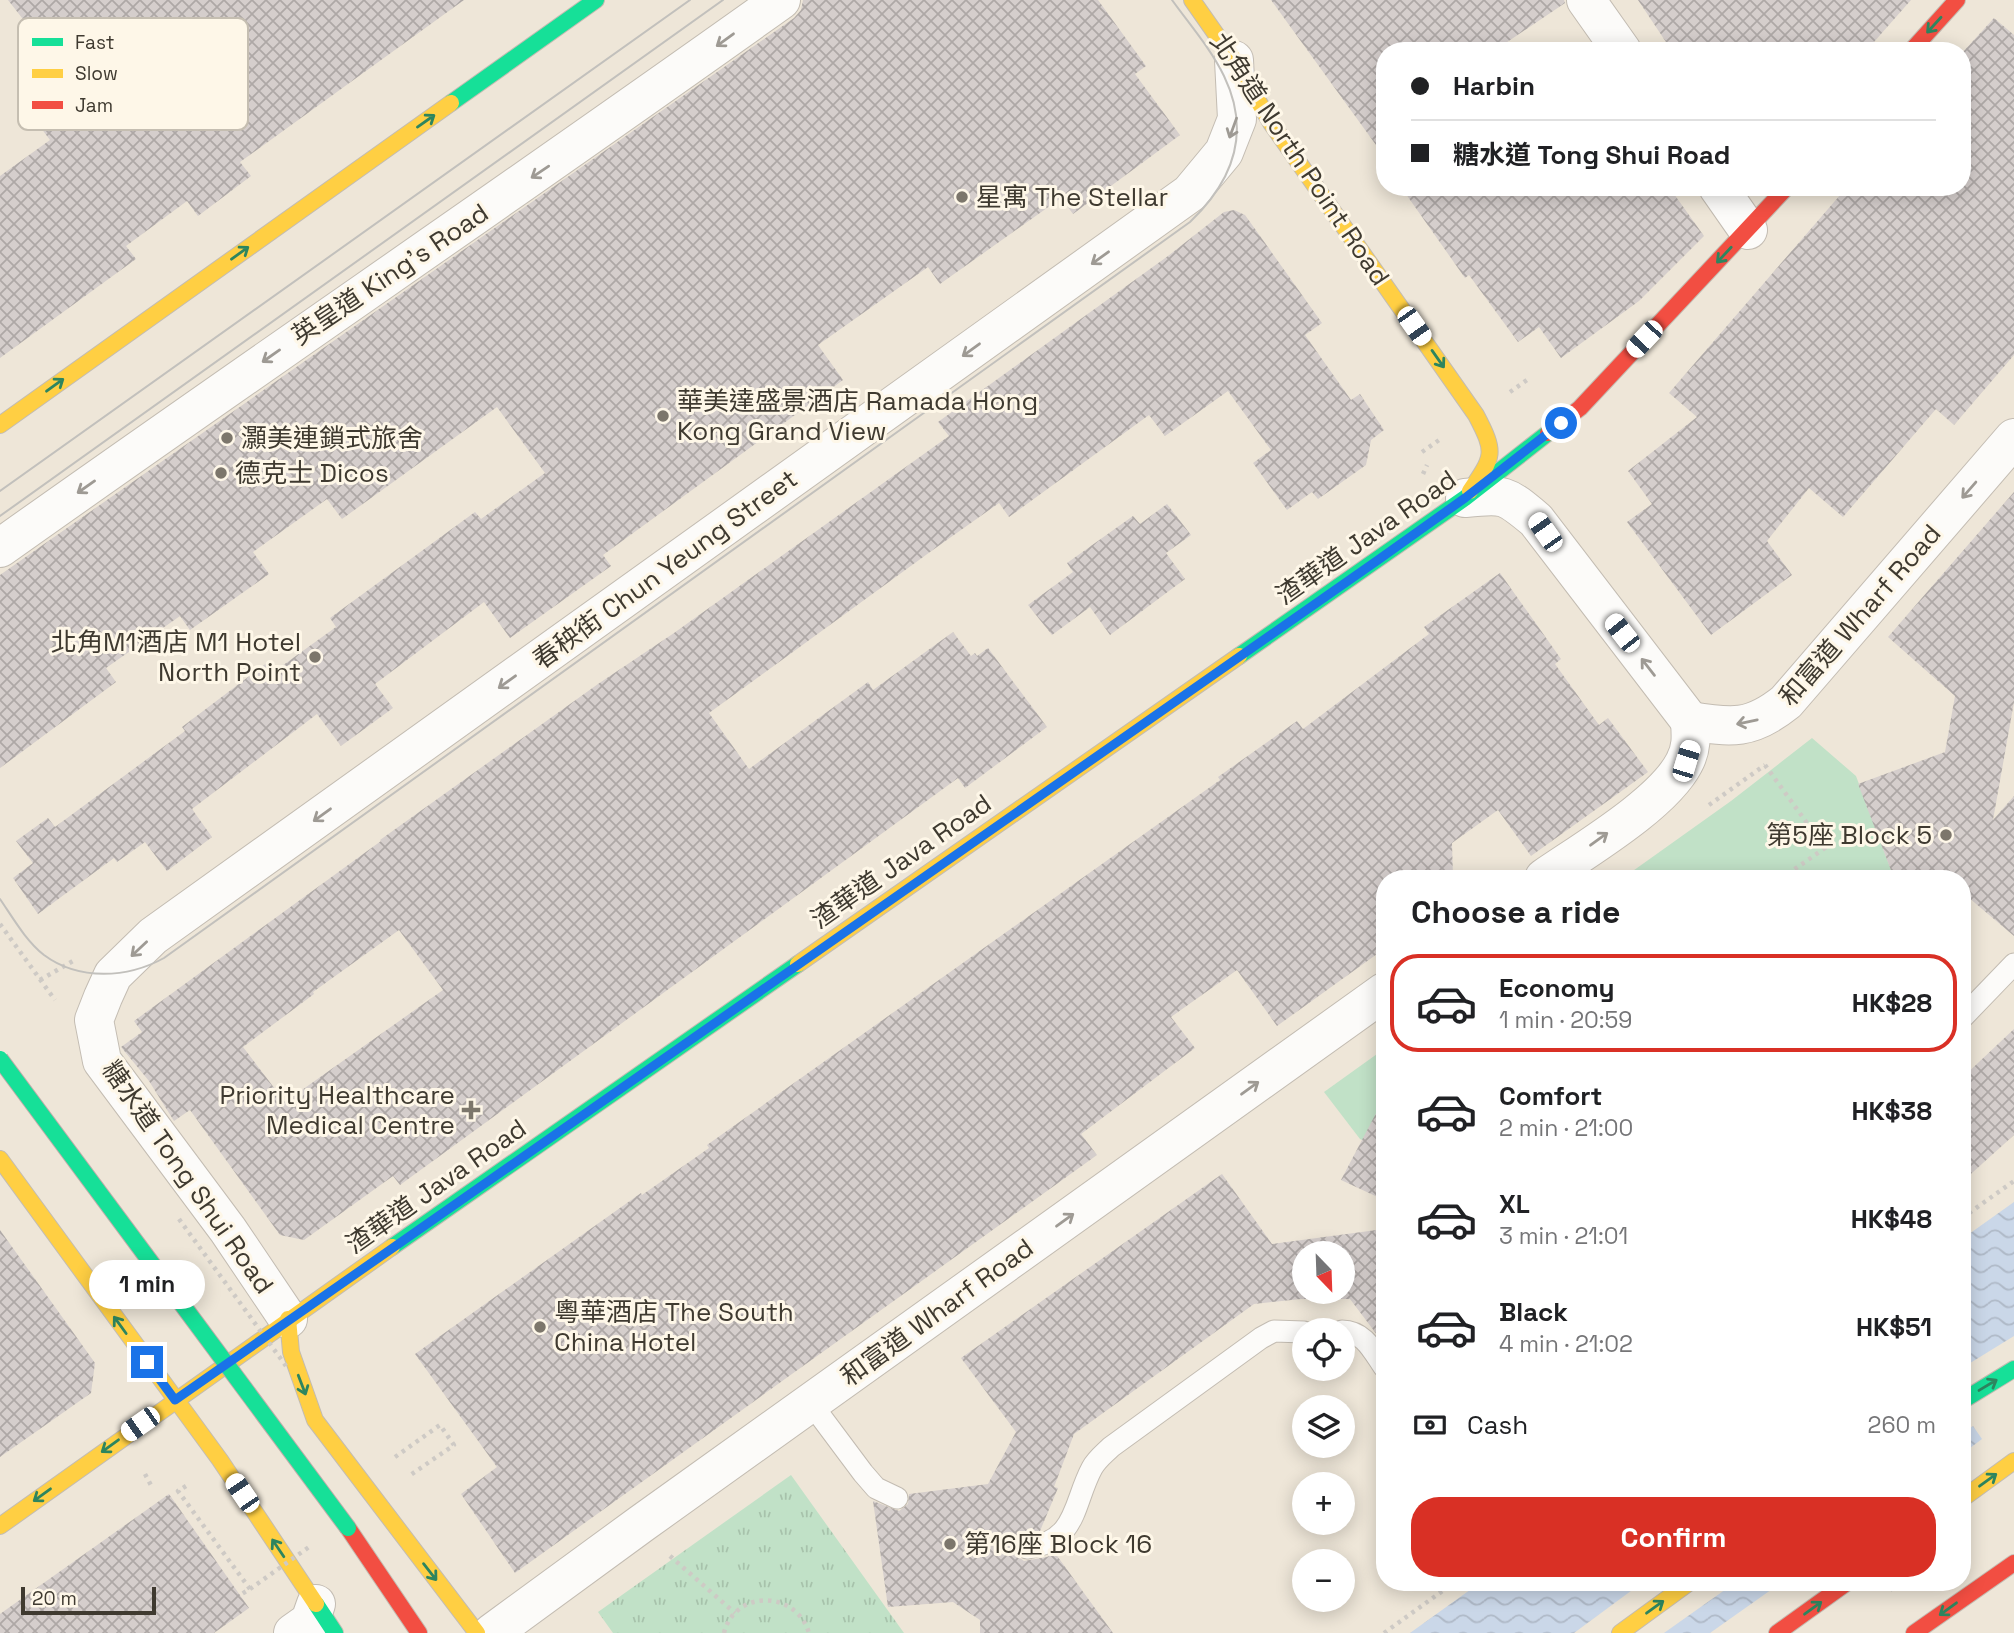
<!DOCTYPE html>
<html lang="en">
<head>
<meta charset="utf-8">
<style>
	:root { --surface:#fff; --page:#f2f2f2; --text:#202124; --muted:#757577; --line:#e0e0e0; --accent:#d93025 }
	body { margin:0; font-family:"Space Grotesk","Noto Sans TC",sans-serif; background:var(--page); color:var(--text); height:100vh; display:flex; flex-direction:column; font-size:26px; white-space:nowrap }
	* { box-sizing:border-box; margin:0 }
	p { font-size:23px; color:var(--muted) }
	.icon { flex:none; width:38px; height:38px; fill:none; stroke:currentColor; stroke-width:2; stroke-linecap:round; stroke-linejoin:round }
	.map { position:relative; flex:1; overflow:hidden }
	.drawer { position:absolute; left:1376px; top:870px; width:595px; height:721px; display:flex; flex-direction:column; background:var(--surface); border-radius:28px; box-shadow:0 4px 18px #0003 }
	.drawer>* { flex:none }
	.hud { position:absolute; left:1376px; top:42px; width:595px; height:154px; border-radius:28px; box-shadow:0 4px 18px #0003; display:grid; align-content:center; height:154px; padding:0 35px; background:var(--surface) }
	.needle { width:46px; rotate:157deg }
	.tools { position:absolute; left:1292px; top:1241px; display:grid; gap:14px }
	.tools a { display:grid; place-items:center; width:63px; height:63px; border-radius:50%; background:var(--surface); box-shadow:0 4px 18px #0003; font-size:35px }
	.scale { position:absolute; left:21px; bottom:18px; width:135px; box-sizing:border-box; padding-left:7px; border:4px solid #3f3a30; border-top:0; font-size:19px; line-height:24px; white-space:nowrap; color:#3f3a30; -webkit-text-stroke:5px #fef7e8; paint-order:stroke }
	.end { position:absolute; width:32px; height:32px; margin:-16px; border:9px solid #1a73e8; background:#fff; box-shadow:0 0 0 4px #fff }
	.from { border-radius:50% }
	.bubble { position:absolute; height:49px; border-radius:24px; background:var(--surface); box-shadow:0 4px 18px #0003; font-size:23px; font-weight:700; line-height:49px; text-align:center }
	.car { position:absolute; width:21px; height:42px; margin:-21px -10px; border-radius:9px; box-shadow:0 0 5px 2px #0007; background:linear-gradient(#fff 24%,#345 0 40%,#fff 0 76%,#345 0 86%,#fff 0) }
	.hud b { display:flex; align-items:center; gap:24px; height:66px; font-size:26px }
	.hud b+b { border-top:2px solid var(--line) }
	.hud i { width:18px; height:18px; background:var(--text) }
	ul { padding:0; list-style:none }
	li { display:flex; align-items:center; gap:21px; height:98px; margin:0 14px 10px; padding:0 21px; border:4px solid transparent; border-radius:28px }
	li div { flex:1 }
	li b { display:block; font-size:26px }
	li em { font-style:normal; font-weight:700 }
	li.on { border-color:var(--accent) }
	li>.icon { width:63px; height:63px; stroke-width:1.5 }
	h2 { padding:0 35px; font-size:32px; line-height:84px }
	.pay { display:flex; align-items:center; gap:18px; height:77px; padding:0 35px; font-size:26px }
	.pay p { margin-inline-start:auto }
	.button { display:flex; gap:14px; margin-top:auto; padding:14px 35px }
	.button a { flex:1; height:80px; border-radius:28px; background:var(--accent); color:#fff; font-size:28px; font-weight:700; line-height:80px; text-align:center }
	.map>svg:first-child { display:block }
	.green { fill:#c1e1c7 }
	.park { fill:url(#park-tufts) }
	.water { fill:url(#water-waves) }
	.pier { fill:#eee6d8 }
	.building { fill:url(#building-cross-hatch); fill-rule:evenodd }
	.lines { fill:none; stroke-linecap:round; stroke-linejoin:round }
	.lane-casing { stroke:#c3bcb2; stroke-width:23 }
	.street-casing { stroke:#c3bcb2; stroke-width:40 }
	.fast-casing { stroke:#c3bcb2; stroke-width:18 }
	.slow-casing { stroke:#c3bcb2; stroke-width:18 }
	.jam-casing { stroke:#c3bcb2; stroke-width:18 }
	.path { stroke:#cecac5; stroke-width:4.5; stroke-dasharray:3.5 5; stroke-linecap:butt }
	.lane { stroke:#fcfbf9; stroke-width:21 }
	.street { stroke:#fcfbf9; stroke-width:38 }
	.fast { stroke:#16e098; stroke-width:16 }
	.slow { stroke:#ffcf43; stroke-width:16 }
	.jam { stroke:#f24e42; stroke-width:16 }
	.tram { stroke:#c2c0bc; stroke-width:2 }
	.fast-bridge-casing { stroke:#beaba9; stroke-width:18; stroke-linecap:butt }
	.path-bridge { stroke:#cecac5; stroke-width:4.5; stroke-dasharray:3.5 5; stroke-linecap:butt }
	.fast-bridge { stroke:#16e098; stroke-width:16 }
	.oneway { stroke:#2d855f }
	.oneway2 { stroke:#9e9a94 }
	.route { stroke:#1a73e8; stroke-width:9 }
	.poi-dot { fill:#7c766b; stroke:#fef7e8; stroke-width:2.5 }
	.labels { text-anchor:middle; stroke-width:6; stroke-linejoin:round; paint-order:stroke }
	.street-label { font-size:26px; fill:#3f3a30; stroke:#fef7e8 }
	.poi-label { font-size:26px; fill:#3f3a30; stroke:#fef7e8; text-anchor:start }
	.key { fill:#fef7e8; stroke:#c5beb1; stroke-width:2 }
	.key-label { font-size:19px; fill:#3f3a30 }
</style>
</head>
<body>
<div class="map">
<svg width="2014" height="1633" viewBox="0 0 2014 1633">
	<defs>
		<pattern id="park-tufts" width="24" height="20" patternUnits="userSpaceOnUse" patternTransform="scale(1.75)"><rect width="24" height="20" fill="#c1e1c7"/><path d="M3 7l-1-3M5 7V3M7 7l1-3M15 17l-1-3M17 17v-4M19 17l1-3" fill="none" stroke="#a7c2ab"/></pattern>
		<pattern id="water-waves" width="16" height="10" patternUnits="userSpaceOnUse" patternTransform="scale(1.75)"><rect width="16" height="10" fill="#cad7e8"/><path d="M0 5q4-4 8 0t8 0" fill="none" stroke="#afb9c7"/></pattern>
		<pattern id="building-cross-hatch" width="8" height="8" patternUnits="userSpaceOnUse" patternTransform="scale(1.75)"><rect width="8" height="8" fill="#d5cecc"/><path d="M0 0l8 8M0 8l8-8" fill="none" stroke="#aea8a6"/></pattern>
	</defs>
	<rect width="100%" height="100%" fill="#eee6d8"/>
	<g class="green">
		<polygon points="1812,738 1856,776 1894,878 1623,878 1731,801"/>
		<polygon points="1384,1049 1384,1149 1360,1139 1324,1092"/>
	</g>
	<polygon class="park" points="791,1475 904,1633 613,1633 598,1612"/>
	<polygon class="water" points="2014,1202 2014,1633 1410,1633 1481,1582 1962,1582 1962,1239"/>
	<g class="pier">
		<polygon points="2014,1336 2014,1633 1710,1633 1782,1582 1962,1582 1962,1454 1982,1439 1973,1426 1962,1433 1962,1368"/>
		<polygon points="1643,1582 1736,1582 1664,1633 1574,1633"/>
	</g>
	<g class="building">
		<polygon points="8,0 464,0 240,162 251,176 198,216 187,201 126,246 136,259 0,358 0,176 50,140 26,108 68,77"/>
		<polygon points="803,0 1098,0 1146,66 1135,74 1180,135 1073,214 1061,198 940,284 928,267 818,345 843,380 603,555 611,566 510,638 484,602 375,684 393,708 341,746 317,714 192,809 212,837 167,871 145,842 117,862 114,858 38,914 13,878 33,863 16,841 48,818 55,827 185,731 182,727 268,662 275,671 336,627 330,618 475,512 481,519 545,473 497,407 342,519 327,499 253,552 269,574 190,630 180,616 106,668 116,682 0,768 0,575 794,18 801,10"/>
		<polygon points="1271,0 1564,0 1565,3 1494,51 1384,51 1384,156"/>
		<polygon points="1638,0 1911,0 1866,51 1672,51"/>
		<polygon points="1994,18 2014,35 2014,355 1954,425 1936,409 1843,517 1809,488 1767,541 1792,575 1711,635 1627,522 1652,504 1628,471 1697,417 1669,393 1847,187 1962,187 1962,53"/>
		<polygon points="1401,187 1669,187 1704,236 1639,301 1561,358 1539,327 1518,342 1469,275 1465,278"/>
		<path d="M1234,210L1245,215L1322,323L1305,335L1351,400L1360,394L1384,430L1371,440L1366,465L1318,499L1312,492L1287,510L1253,463L1271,450L1228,391L1165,436L1149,415L1009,517L999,503L930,552L709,713L749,769L868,682L873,690L953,632L971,656L975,653L977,656L988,648L1047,727L965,788L958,778L400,1185L393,1176L304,1240L280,1235L190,1110L174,1121L149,1081L121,1047L142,1032L134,1021L381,841L380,840L598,684L674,633L949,436L938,422L1168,256L1224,212ZM399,930L443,990L285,1102L243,1047L314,994L313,992Z"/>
		<polygon points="2014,492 2014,702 1993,820 2014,796 2014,936 1962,892 1962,878 1894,878 1858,784 1945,752 1955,696 1888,637"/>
		<polygon points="1167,504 1191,535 1166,553 1185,579 1110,635 1090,607 1052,635 1028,605 1073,572 1067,563 1133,516 1140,524"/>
		<polygon points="1500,573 1561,659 1555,664 1599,725 1608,718 1648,772 1531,856 1498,810 1452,843 1453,878 1384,878 1384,949 1277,1026 1237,970 1171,1017 1195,1048 1081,1134 1097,1155 515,1573 461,1494 497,1467 415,1354 641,1193 642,1195 709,1148 707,1145 1220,780 1218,777 1297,721 1303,729 1429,634 1424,627"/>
		<polygon points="2014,1029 2014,1135 1962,1182 1962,1078"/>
		<polygon points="1384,1098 1384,1200 1341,1180"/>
		<path d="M1222,1174L1272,1244L1384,1229V1344L1350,1299H1301L1254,1304L1074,1434L1054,1487L1058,1488L1040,1531L1019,1538L1015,1544L1014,1550L1017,1556L1024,1561L1047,1557L1055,1553L1113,1633H980V1620L953,1602L888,1607L873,1501L899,1511L908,1504L909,1494L988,1484L1016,1432L961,1358ZM1304,1253H1342V1292H1304Z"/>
		<polygon points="0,1230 95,1363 91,1393 0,1457"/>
		<polygon points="169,1494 249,1608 214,1633 0,1633 0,1614"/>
	</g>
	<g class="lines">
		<g class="lane-casing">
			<g id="lane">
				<polyline points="1962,1018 2014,964"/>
				<path d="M1342,1331C1364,1331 1373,1351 1384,1367"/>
				<polyline points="810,1402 863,1473 876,1488 897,1498"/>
				<path d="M1027,1548C1078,1541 1073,1503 1092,1468C1097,1459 1104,1454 1111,1447L1261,1338L1274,1331L1304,1332"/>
			</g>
		</g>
		<g class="street-casing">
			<g id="street">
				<polyline points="1586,0 1622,51"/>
				<polyline points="1718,187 1748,230"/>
				<path d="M1465,498C1505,494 1505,494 1536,520L1690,721"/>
				<path d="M0,548C259,364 522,185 781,0"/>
				<path d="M1690,721C1732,728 1751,730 1786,702L2014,438"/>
				<path d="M1544,878C1583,851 1663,804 1684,763C1692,749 1691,736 1690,721"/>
				<polyline points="288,1319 228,1230 102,1061 94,1020 103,997 113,975 153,936 1190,193 1224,152 1237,119 1234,60"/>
				<polyline points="293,1633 310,1621 316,1604"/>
				<polyline points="492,1633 641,1524 1384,992"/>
			</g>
		</g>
		<g class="fast-casing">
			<g id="fast">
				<polyline points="451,103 596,0"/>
				<polyline points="1239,656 1465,498 1548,433"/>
				<polyline points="392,1247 798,964"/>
				<polyline points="1962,1401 2014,1369"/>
				<polyline points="316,1604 335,1633"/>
			</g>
		</g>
		<g class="slow-casing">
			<g id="slow">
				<path d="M1192,0L1234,60L1271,123L1476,415C1496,453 1494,456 1470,491"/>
				<polyline points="0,425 451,103"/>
				<polyline points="798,964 1239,656"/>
				<polyline points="0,1159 220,1460 316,1604"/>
				<polyline points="288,1319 291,1352 315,1420 477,1633"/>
				<polyline points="1962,1499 2014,1461"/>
				<polyline points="0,1526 392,1247"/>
				<polyline points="1620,1633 1690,1582"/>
			</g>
		</g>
		<g class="jam-casing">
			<g id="jam">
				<polyline points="1911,51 1957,0"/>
				<polyline points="1548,433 1580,408 1787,187"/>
				<polyline points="348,1528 419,1633"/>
				<polyline points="1777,1633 1848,1582"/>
				<polyline points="1914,1633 2014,1563"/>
			</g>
		</g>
		<g class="path">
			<polyline points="1510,392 1527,380"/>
			<polyline points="1422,452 1442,438"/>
			<polyline points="1423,474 1427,465"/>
			<polyline points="1765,765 1825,848 1782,878"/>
			<polyline points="1709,805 1765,765"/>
			<polyline points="0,924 55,1000"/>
			<polyline points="40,980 73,961"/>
			<polyline points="1962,1218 2014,1181"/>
			<polyline points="395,1457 440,1425 454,1445 409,1476"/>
			<polyline points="145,1474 153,1489"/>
			<polyline points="186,1486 178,1491 250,1589 240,1595"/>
			<polyline points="670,1556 735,1613"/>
			<polyline points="1890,1590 1900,1582"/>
			<path d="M724,1633C735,1589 796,1590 809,1633"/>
			<polyline points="1384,1633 1455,1582"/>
		</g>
		<use href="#lane" class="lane"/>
		<use href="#street" class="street"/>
		<use href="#fast" class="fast"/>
		<use href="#slow" class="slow"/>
		<use href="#jam" class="jam"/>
		<g class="tram">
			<polyline points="0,491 690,0"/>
			<polyline points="0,516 723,0"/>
			<path d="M0,899C13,918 26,941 44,955C79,981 128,978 164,958L1190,222C1233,181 1251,132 1224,76C1211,49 1190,25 1172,0"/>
		</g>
		<g class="fast-bridge-casing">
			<polyline id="fast-bridge" points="0,1059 348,1528"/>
		</g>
		<g class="path-bridge">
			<polyline points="179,1219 286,1366"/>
			<polyline points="250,1589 309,1547"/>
		</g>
		<use href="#fast-bridge" class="fast-bridge"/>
	</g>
	<defs><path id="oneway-shaft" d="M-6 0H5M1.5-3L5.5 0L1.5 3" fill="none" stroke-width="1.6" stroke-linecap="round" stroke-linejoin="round" transform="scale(1.75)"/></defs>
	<g class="oneway">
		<use href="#oneway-shaft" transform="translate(1934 25) rotate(132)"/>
		<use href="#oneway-shaft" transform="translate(426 121) rotate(-35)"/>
		<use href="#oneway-shaft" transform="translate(240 253) rotate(-36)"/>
		<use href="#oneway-shaft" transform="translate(1724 255) rotate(133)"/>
		<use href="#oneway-shaft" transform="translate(1438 359) rotate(55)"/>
		<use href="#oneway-shaft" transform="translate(55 385) rotate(-36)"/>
		<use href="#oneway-shaft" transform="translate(120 1325) rotate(-126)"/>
		<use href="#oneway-shaft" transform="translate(302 1385) rotate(69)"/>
		<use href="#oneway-shaft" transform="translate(1988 1385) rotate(-31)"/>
		<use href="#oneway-shaft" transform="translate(110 1446) rotate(144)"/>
		<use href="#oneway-shaft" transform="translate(1988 1480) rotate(-36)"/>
		<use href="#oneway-shaft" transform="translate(42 1495) rotate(144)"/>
		<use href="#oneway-shaft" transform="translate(278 1548) rotate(-124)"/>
		<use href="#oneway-shaft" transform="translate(430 1572) rotate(52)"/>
		<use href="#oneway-shaft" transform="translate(1655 1607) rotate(-36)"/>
		<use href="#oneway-shaft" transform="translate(1813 1608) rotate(-36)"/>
		<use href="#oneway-shaft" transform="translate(1948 1609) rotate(144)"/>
	</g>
	<g class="oneway2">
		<use href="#oneway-shaft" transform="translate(725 40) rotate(144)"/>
		<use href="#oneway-shaft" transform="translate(1233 128) rotate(110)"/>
		<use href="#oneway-shaft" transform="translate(540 172) rotate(146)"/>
		<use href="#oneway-shaft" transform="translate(1100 258) rotate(144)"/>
		<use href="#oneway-shaft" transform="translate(971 350) rotate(144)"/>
		<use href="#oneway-shaft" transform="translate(271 356) rotate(145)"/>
		<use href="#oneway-shaft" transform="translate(86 487) rotate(145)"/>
		<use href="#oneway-shaft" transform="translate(1969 490) rotate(131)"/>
		<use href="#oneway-shaft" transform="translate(1648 667) rotate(-128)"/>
		<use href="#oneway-shaft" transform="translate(507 682) rotate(144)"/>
		<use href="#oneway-shaft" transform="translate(1747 722) rotate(168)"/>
		<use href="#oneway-shaft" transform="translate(322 815) rotate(144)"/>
		<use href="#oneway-shaft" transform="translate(1599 839) rotate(-36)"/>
		<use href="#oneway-shaft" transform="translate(139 949) rotate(137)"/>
		<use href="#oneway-shaft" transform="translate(1250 1088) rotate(-36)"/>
		<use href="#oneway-shaft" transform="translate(1065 1220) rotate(-36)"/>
	</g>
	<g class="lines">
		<polyline class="route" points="147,1362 175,1400 1378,560 1465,498 1561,423"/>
	</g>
	<g class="poi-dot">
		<circle cx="962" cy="197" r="7"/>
		<circle cx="663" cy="416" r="7"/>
		<circle cx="227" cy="438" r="7"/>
		<circle cx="221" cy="473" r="7"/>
		<circle cx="315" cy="657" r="7"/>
		<circle cx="1946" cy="835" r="7"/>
		<path d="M467.5 1099.5h7v7h7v7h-7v7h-7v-7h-7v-7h7z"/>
		<circle cx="540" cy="1327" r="7"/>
		<circle cx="950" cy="1544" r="7"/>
	</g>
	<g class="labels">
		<g class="street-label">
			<text transform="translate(1300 159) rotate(56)" y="9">北角道 North Point Road</text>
			<text transform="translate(390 274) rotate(-34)" y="9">英皇道 King's Road</text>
			<text transform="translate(1366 537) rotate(-35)" y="9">渣華道 Java Road</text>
			<text transform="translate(665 569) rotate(-36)" y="9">春秧街 Chun Yeung Street</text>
			<text transform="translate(1860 615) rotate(-49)" y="9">和富道 Wharf Road</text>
			<text transform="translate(901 861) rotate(-35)" y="9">渣華道 Java Road</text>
			<text transform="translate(188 1177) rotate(55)" y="9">糖水道 Tong Shui Road</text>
			<text transform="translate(436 1186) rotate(-35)" y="9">渣華道 Java Road</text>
			<text transform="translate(937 1312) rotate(-36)" y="9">和富道 Wharf Road</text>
		</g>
		<g class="poi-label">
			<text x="976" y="206">星寓 The Stellar</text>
			<text x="677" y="410">華美達盛景酒店 Ramada Hong<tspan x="677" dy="30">Kong Grand View</tspan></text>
			<text x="241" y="447">灝美連鎖式旅舍</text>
			<text x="235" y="482">德克士 Dicos</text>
			<text x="301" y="651" text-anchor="end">北角M1酒店 M1 Hotel<tspan x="301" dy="30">North Point</tspan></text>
			<text x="1932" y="844" text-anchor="end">第5座 Block 5</text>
			<text x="455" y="1104" text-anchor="end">Priority Healthcare<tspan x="455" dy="30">Medical Centre</tspan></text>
			<text x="554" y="1321">粵華酒店 The South<tspan x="554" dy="30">China Hotel</tspan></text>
			<text x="964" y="1553">第16座 Block 16</text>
		</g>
	</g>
	<rect x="18" y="18" width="230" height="112" rx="10" class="key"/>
	<rect x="32" y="38" width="31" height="8" fill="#16e098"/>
	<rect x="32" y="69" width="31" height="9" fill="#ffcf43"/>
	<rect x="32" y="101" width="31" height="8" fill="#f24e42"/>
	<g class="key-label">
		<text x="75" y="49">Fast</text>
		<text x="75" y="80">Slow</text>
		<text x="75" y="112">Jam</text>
	</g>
</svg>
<div class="tools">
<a><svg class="needle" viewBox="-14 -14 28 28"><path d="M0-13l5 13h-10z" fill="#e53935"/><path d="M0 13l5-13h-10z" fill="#757577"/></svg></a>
<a><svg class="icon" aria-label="locate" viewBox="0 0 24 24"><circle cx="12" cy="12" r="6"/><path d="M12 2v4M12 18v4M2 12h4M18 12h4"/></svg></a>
<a><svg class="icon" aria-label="layers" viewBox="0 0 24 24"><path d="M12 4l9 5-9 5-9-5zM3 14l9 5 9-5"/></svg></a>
<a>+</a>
<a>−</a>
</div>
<div class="scale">20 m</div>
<i class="end from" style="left:1561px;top:423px"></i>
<i class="end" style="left:147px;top:1362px"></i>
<div class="bubble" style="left:89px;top:1260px;width:116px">1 min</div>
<i class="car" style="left:1414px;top:326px;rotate:145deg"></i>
<i class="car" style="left:1644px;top:339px;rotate:223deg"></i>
<i class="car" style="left:1545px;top:532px;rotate:325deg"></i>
<i class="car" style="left:1622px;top:633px;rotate:322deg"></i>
<i class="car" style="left:1686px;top:761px;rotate:17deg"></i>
<i class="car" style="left:140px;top:1424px;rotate:235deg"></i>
<i class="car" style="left:242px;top:1493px;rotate:326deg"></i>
<div class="hud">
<b><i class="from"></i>Harbin</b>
<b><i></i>糖水道 Tong Shui Road</b>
</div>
<section class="drawer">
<h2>Choose a ride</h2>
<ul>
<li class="on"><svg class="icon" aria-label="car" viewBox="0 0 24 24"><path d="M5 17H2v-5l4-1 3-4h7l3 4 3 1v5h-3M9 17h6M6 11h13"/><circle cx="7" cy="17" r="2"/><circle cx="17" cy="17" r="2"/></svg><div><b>Economy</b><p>1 min · 20:59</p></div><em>HK$28</em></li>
<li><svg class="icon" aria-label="car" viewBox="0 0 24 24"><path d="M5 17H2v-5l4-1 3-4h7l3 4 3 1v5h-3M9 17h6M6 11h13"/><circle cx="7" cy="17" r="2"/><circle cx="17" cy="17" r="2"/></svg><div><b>Comfort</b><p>2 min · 21:00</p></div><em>HK$38</em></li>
<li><svg class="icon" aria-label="car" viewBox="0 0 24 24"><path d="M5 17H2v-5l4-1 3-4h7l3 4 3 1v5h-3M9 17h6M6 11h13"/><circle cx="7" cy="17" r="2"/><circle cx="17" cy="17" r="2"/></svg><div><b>XL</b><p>3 min · 21:01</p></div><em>HK$48</em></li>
<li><svg class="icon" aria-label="car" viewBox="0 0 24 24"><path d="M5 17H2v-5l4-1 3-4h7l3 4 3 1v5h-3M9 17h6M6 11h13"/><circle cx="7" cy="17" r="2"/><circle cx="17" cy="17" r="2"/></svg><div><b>Black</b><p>4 min · 21:02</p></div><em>HK$51</em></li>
</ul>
<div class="pay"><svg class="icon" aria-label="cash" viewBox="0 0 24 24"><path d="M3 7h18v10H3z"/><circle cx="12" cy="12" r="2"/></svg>Cash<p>260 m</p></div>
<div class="button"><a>Confirm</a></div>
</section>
</div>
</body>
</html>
